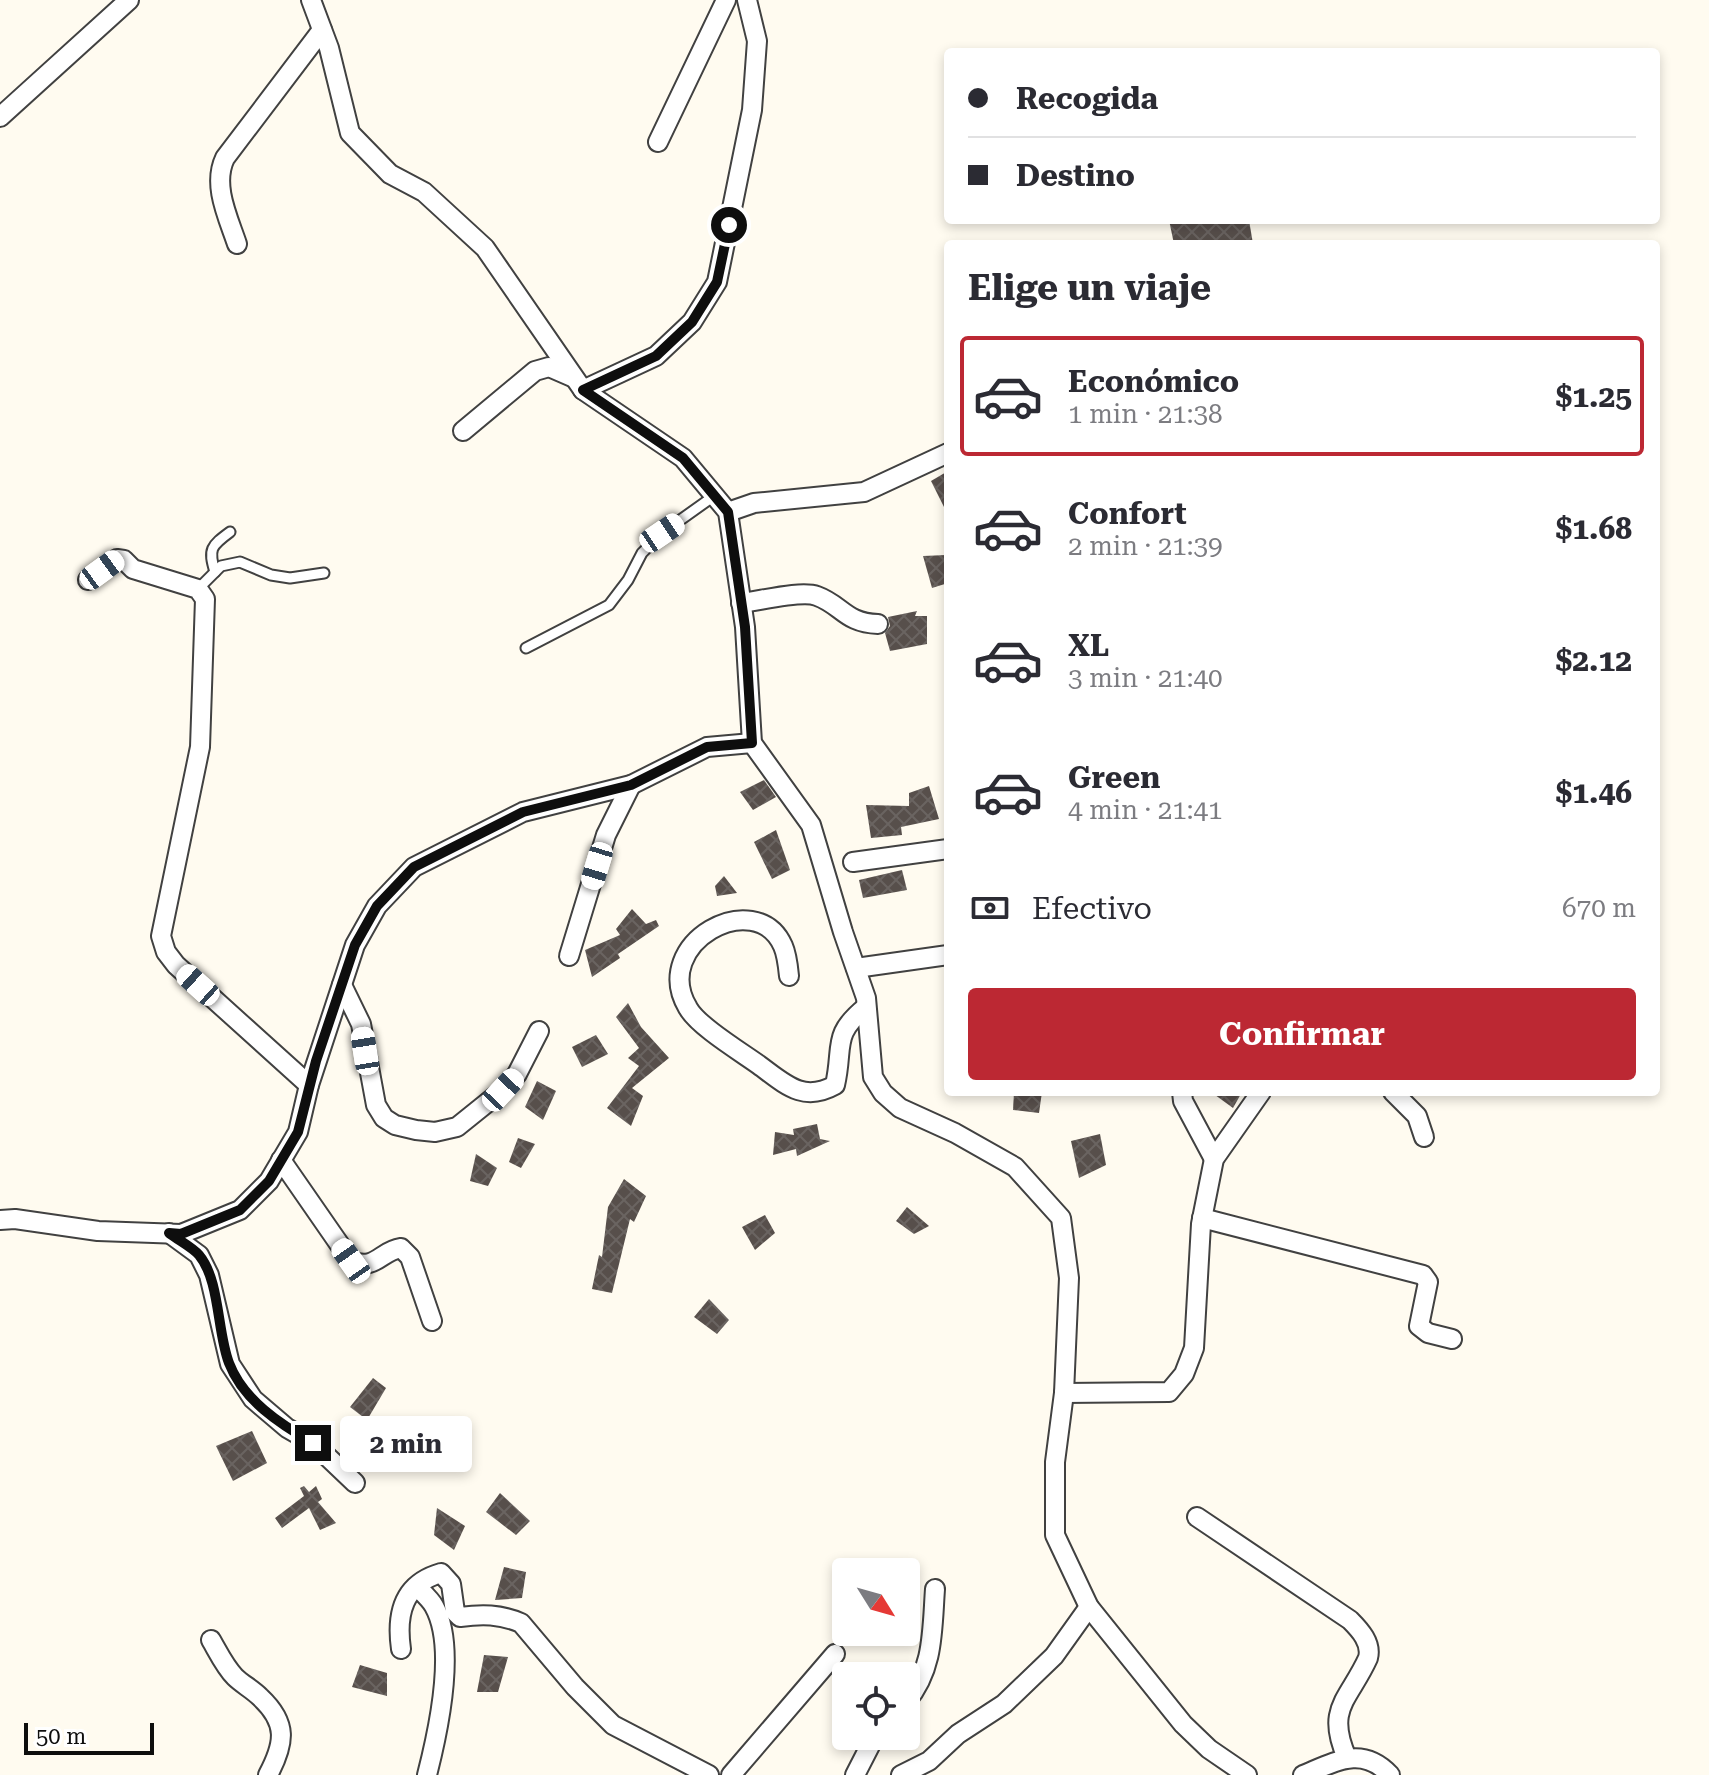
<!DOCTYPE html>
<html lang="es">
<head>
<meta charset="utf-8">
<style>
	:root { --surface:#fff; --page:#f2f2f3; --text:#2b2b33; --muted:#7c7c81; --line:#e1e1e2; --accent:#bc2833 }
	body { margin:0; font-family:"Roboto Serif",serif; background:var(--page); color:var(--text); height:100vh; display:flex; flex-direction:column; font-size:30px; white-space:nowrap }
	* { box-sizing:border-box; margin:0 }
	p { font-size:26px; color:var(--muted) }
	.icon { flex:none; width:44px; height:44px; fill:none; stroke:currentColor; stroke-width:2; stroke-linecap:round; stroke-linejoin:round }
	.map { position:relative; flex:1; overflow:hidden }
	.panel { position:absolute; left:944px; top:240px; width:716px; height:856px; display:flex; flex-direction:column; background:var(--surface); border-radius:8px; box-shadow:0 4px 12px #0003 }
	.panel>* { flex:none }
	.banner { position:absolute; left:944px; top:48px; width:716px; height:176px; border-radius:8px; box-shadow:0 4px 12px #0003; display:grid; align-content:center; height:176px; padding:0 24px; background:var(--surface) }
	.needle { width:52px; rotate:127deg }
	.tools { position:absolute; left:832px; top:1558px; display:grid; gap:16px }
	.tools a { display:grid; place-items:center; width:88px; height:88px; border-radius:8px; background:var(--surface); box-shadow:0 4px 12px #0003; font-size:40px }
	.scale { position:absolute; left:24px; bottom:20px; width:130px; box-sizing:border-box; padding-left:8px; border:4px solid #0e0e0e; border-top:0; font-size:22px; line-height:28px; white-space:nowrap; color:#0e0e0e; -webkit-text-stroke:6px #fff; paint-order:stroke }
	.end { position:absolute; width:36px; height:36px; margin:-18px; border:10px solid #0e0e0e; background:#fff; box-shadow:0 0 0 4px #fff }
	.from { border-radius:50% }
	.bubble { position:absolute; height:56px; border-radius:8px; background:var(--surface); box-shadow:0 4px 12px #0003; font-size:26px; font-weight:700; line-height:56px; text-align:center }
	.car { position:absolute; width:24px; height:48px; margin:-24px -12px; border-radius:10px; box-shadow:0 0 6px 2px #0007; background:linear-gradient(#fff 24%,#345 0 40%,#fff 0 76%,#345 0 86%,#fff 0) }
	.banner b { display:flex; align-items:center; gap:28px; height:76px; font-size:30px }
	.banner b+b { border-top:2px solid var(--line) }
	.banner i { width:20px; height:20px; background:var(--text) }
	ul { padding:0; list-style:none }
	li { display:flex; align-items:center; gap:24px; height:120px; margin:0 16px 12px; padding:0 8px; border:4px solid transparent; border-radius:8px }
	li div { flex:1 }
	li b { display:block; font-size:30px }
	li em { font-style:normal; font-weight:700 }
	li.selected { border-color:var(--accent) }
	li>.icon { width:72px; height:72px; stroke-width:1.5 }
	h2 { padding:0 24px; font-size:36px; line-height:96px }
	.pay { display:flex; align-items:center; gap:20px; height:88px; padding:0 24px; font-size:30px }
	.pay p { margin-inline-start:auto }
	.primary-button { display:flex; gap:16px; margin-top:auto; padding:16px 24px }
	.primary-button a { flex:1; height:92px; border-radius:8px; background:var(--accent); color:#fff; font-size:32px; font-weight:700; line-height:92px; text-align:center }
	.map>svg:first-child { display:block }
	.building { fill:url(#building-cross-hatch) }
	.lines { fill:none; stroke-linecap:round; stroke-linejoin:round }
	.service-casing { stroke:#414141; stroke-width:13 }
	.minor-casing { stroke:#414141; stroke-width:22 }
	.service { stroke:#fff; stroke-width:9 }
	.minor { stroke:#fff; stroke-width:18 }
	.route { stroke:#0e0e0e; stroke-width:10 }
</style>
</head>
<body>
<div class="map">
<svg width="1709" height="1775" viewBox="0 0 1709 1775">
	<defs>
		<pattern id="building-cross-hatch" width="8" height="8" patternUnits="userSpaceOnUse" patternTransform="scale(2)"><rect width="8" height="8" fill="#574f4b"/><path d="M0 0l8 8M0 8l8-8" fill="none" stroke="#6a6461"/></pattern>
	</defs>
	<rect width="100%" height="100%" fill="#fffbf0"/>
	<g class="building">
		<polygon points="1169,220 1249,220 1253,244 1174,244"/>
		<polygon points="948,471 948,515 931,481"/>
		<polygon points="946,555 948,583 932,588 923,556"/>
		<polygon points="917,611 915,616 927,616 927,644 890,651 885,633 890,626 888,617"/>
		<polygon points="764,780 776,797 753,810 740,792"/>
		<polygon points="929,786 939,819 901,827 902,835 871,838 866,805 909,806 909,793"/>
		<polygon points="776,830 790,870 772,879 754,842"/>
		<polygon points="902,870 907,890 863,898 859,880"/>
		<polygon points="724,876 737,893 717,896 715,886"/>
		<polygon points="632,909 646,924 656,920 659,926 618,954 620,958 592,977 585,950 620,935 616,929"/>
		<polygon points="628,1003 641,1027 669,1058 632,1088 643,1096 631,1126 607,1108 639,1066 628,1058 639,1048 616,1017"/>
		<polygon points="596,1035 608,1054 582,1067 572,1047"/>
		<polygon points="537,1081 556,1091 543,1120 525,1107"/>
		<polygon points="1014,1092 1042,1092 1039,1113 1013,1110"/>
		<polygon points="1211,1092 1242,1092 1233,1108"/>
		<polygon points="817,1124 820,1139 830,1141 797,1156 796,1149 773,1155 775,1132 794,1135 793,1129"/>
		<polygon points="1100,1134 1106,1165 1079,1178 1071,1141"/>
		<polygon points="518,1138 535,1144 521,1168 509,1162"/>
		<polygon points="476,1154 497,1168 488,1186 470,1181"/>
		<polygon points="624,1179 646,1196 634,1222 630,1219 612,1293 592,1289 599,1255 602,1257 608,1207"/>
		<polygon points="907,1207 929,1226 914,1234 896,1221"/>
		<polygon points="765,1215 775,1233 755,1250 742,1227"/>
		<polygon points="709,1299 729,1320 717,1334 694,1317"/>
		<polygon points="373,1378 386,1388 367,1420 350,1407"/>
		<polygon points="252,1431 267,1463 233,1481 216,1446"/>
		<polygon points="304,1486 309,1492 316,1486 322,1499 318,1502 336,1523 320,1530 309,1508 282,1528 275,1518 304,1496 300,1488"/>
		<polygon points="500,1493 530,1521 516,1535 486,1512"/>
		<polygon points="437,1508 465,1526 454,1550 434,1535"/>
		<polygon points="504,1567 526,1572 522,1598 495,1600"/>
		<polygon points="484,1655 508,1657 498,1692 477,1692"/>
		<polygon points="360,1665 387,1673 387,1696 352,1687"/>
	</g>
	<g class="lines">
		<g class="service-casing">
			<g id="service">
				<path d="M215,572C208,549 211,546 230,532"/>
				<polyline points="198,589 221,566 240,562 271,575 290,578 324,573"/>
				<polyline points="526,648 609,605 628,580 642,553 662,533 714,496"/>
			</g>
		</g>
		<g class="minor-casing">
			<g id="minor">
				<polyline points="311,0 329,48 350,133 390,174 424,192 485,248 583,390 683,458 728,512 745,627 752,743 811,825 843,932 866,998 873,1077 883,1093 900,1108 955,1133 1015,1167 1061,1218 1069,1278 1064,1393 1055,1462 1055,1535 1089,1607 1183,1724 1209,1749 1247,1775"/>
				<polyline points="0,117 129,0"/>
				<polyline points="658,142 726,0"/>
				<path d="M237,244C228,217 212,185 225,158L322,30"/>
				<polyline points="583,390 656,356 692,322 717,282 752,110 757,41 747,0"/>
				<polyline points="463,431 535,371 549,367 572,377"/>
				<polyline points="728,512 754,503 864,492 948,453"/>
				<polyline points="88,580 117,559 124,560 133,569 198,589 205,599 200,747 161,936 166,952 176,965 309,1085"/>
				<path d="M741,603C760,601 801,590 817,596C842,605 845,623 878,624"/>
				<polyline points="853,862 948,849"/>
				<polyline points="569,956 606,835 631,785"/>
				<polyline points="856,968 948,955"/>
				<path d="M789,976C788,966 787,955 783,946C756,885 649,943 688,1008C698,1026 741,1052 759,1065C785,1084 803,1103 835,1085C844,1046 831,1035 866,1007"/>
				<polyline points="342,985 361,1024 376,1105 384,1118 395,1125 416,1130 435,1132 457,1127 503,1090 517,1074 539,1031"/>
				<polyline points="1182,1092 1183,1101 1214,1159"/>
				<polyline points="1393,1092 1417,1116 1424,1137"/>
				<path d="M281,1160L351,1261C376,1271 380,1251 401,1248L410,1257L432,1321"/>
				<polyline points="1202,1218 1423,1275 1428,1282 1419,1326 1428,1333 1452,1339"/>
				<polyline points="0,1220 15,1219 98,1231 181,1234 240,1210 269,1181 298,1132 309,1085 355,945 377,906 414,867 523,812 631,785 707,747 752,743"/>
				<polyline points="169,1233 199,1255 209,1275 230,1364 253,1399 287,1428 313,1443 355,1483"/>
				<polyline points="1064,1393 1169,1392 1184,1374 1194,1348 1201,1224 1214,1159 1261,1092"/>
				<path d="M1197,1517L1350,1620C1360,1630 1372,1643 1368,1658C1349,1700 1325,1708 1347,1758"/>
				<path d="M417,1587C423,1593 430,1599 434,1606C457,1647 438,1732 427,1775"/>
				<path d="M211,1640C218,1652 225,1667 235,1677C242,1684 252,1689 260,1697C288,1723 285,1743 268,1775"/>
				<path d="M401,1649C396,1614 403,1584 441,1573L451,1584L455,1612L460,1617C482,1614 500,1614 521,1623L575,1687L613,1725L709,1775"/>
				<path d="M906,1702C934,1669 932,1631 935,1589"/>
				<polyline points="731,1775 835,1654"/>
				<polyline points="855,1775 875,1736"/>
				<polyline points="901,1775 929,1761 958,1734 1004,1704 1054,1656 1089,1607"/>
				<path d="M1303,1775C1335,1762 1362,1745 1390,1775"/>
			</g>
		</g>
		<use href="#service" class="service"/>
		<use href="#minor" class="minor"/>
	</g>
	<g class="lines">
		<path class="route" d="M313,1443C280,1424 243,1400 229,1363C217,1332 220,1280 199,1255C192,1247 178,1240 169,1233L181,1234L240,1210L269,1181L298,1132L316,1061L355,945L377,906L414,867L523,812L631,785L707,747L752,743L745,627L728,512L683,458L583,390L656,356L692,322L717,282L729,225"/>
	</g>
</svg>
<div class="tools">
<a><svg class="needle" viewBox="-14 -14 28 28"><path d="M0-13l5 13h-10z" fill="#e53935"/><path d="M0 13l5-13h-10z" fill="#7c7c81"/></svg></a>
<a><svg class="icon" aria-label="locate" viewBox="0 0 24 24"><circle cx="12" cy="12" r="6"/><path d="M12 2v4M12 18v4M2 12h4M18 12h4"/></svg></a>
</div>
<div class="scale">50 m</div>
<i class="end from" style="left:729px;top:225px"></i>
<i class="end" style="left:313px;top:1443px"></i>
<div class="bubble" style="left:340px;top:1416px;width:132px">2 min</div>
<i class="car" style="left:662px;top:533px;rotate:56deg"></i>
<i class="car" style="left:102px;top:570px;rotate:54deg"></i>
<i class="car" style="left:597px;top:866px;rotate:197deg"></i>
<i class="car" style="left:198px;top:985px;rotate:312deg"></i>
<i class="car" style="left:365px;top:1051px;rotate:351deg"></i>
<i class="car" style="left:503px;top:1090px;rotate:43deg"></i>
<i class="car" style="left:351px;top:1261px;rotate:325deg"></i>
<div class="banner">
<b><i class="from"></i>Recogida</b>
<b><i></i>Destino</b>
</div>
<section class="panel">
<h2>Elige un viaje</h2>
<ul>
<li class="selected"><svg class="icon" aria-label="car" viewBox="0 0 24 24"><path d="M5 17H2v-5l4-1 3-4h7l3 4 3 1v5h-3M9 17h6M6 11h13"/><circle cx="7" cy="17" r="2"/><circle cx="17" cy="17" r="2"/></svg><div><b>Económico</b><p>1 min · 21:38</p></div><em>$1.25</em></li>
<li><svg class="icon" aria-label="car" viewBox="0 0 24 24"><path d="M5 17H2v-5l4-1 3-4h7l3 4 3 1v5h-3M9 17h6M6 11h13"/><circle cx="7" cy="17" r="2"/><circle cx="17" cy="17" r="2"/></svg><div><b>Confort</b><p>2 min · 21:39</p></div><em>$1.68</em></li>
<li><svg class="icon" aria-label="car" viewBox="0 0 24 24"><path d="M5 17H2v-5l4-1 3-4h7l3 4 3 1v5h-3M9 17h6M6 11h13"/><circle cx="7" cy="17" r="2"/><circle cx="17" cy="17" r="2"/></svg><div><b>XL</b><p>3 min · 21:40</p></div><em>$2.12</em></li>
<li><svg class="icon" aria-label="car" viewBox="0 0 24 24"><path d="M5 17H2v-5l4-1 3-4h7l3 4 3 1v5h-3M9 17h6M6 11h13"/><circle cx="7" cy="17" r="2"/><circle cx="17" cy="17" r="2"/></svg><div><b>Green</b><p>4 min · 21:41</p></div><em>$1.46</em></li>
</ul>
<div class="pay"><svg class="icon" aria-label="cash" viewBox="0 0 24 24"><path d="M3 7h18v10H3z"/><circle cx="12" cy="12" r="2"/></svg>Efectivo<p>670 m</p></div>
<div class="primary-button"><a>Confirmar</a></div>
</section>
</div>
</body>
</html>
